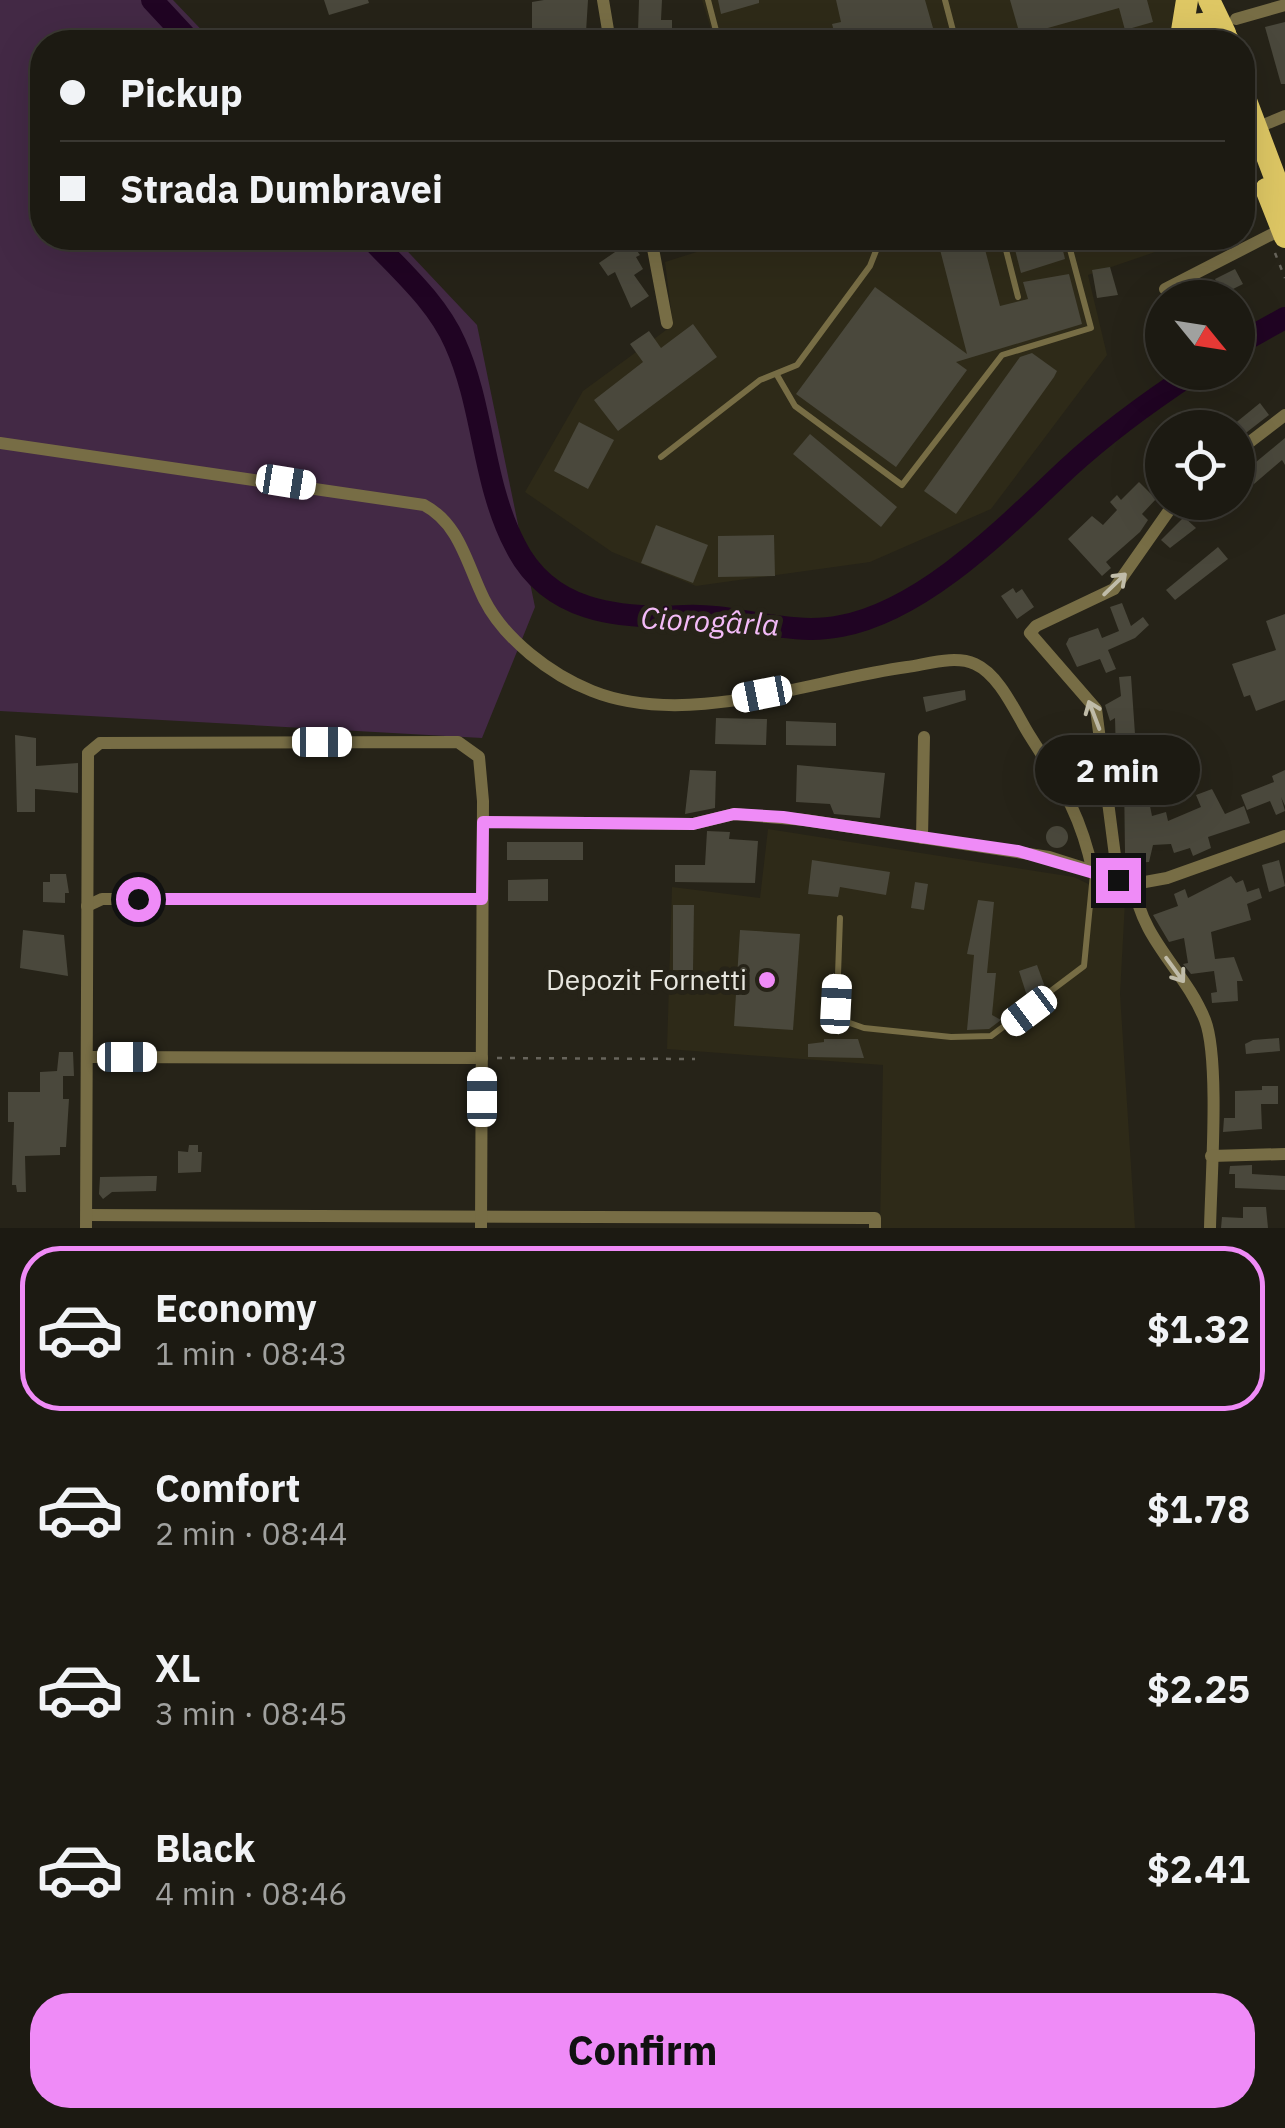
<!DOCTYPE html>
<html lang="en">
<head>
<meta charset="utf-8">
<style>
	:root { --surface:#1c1a12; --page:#25231b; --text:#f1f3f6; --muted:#a0a19f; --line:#3a3832; --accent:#ef8bf7 }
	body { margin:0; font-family:"IBM Plex Sans",sans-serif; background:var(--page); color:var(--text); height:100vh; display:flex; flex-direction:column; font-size:38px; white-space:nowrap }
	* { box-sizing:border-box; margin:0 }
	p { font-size:32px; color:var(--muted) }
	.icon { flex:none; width:55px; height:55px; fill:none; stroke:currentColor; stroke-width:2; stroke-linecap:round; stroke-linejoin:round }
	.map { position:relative; height:1228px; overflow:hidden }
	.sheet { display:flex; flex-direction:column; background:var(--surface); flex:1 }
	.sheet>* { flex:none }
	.banner { position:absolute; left:30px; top:30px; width:1225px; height:220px; border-radius:40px; box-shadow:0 10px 40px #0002,0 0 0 2px var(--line); display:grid; align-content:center; height:220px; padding:0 30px; background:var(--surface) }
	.needle { width:65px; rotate:120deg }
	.fabs { position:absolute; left:1145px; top:280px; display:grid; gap:20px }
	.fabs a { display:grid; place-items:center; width:110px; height:110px; border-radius:50%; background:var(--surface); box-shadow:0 10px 40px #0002,0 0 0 2px var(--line); font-size:50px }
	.end { position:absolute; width:45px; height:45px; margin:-22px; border:12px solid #ef8bf7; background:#111; box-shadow:0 0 0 5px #111 }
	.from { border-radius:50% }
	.bubble { position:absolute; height:70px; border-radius:35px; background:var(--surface); box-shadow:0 10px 40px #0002,0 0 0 2px var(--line); font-size:32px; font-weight:700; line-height:70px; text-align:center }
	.car { position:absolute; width:30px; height:60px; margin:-30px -15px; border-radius:12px; box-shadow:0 0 8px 2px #0007; background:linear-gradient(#fff 24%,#345 0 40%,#fff 0 76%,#345 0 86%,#fff 0) }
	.banner b { display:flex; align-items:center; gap:35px; height:95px; font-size:38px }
	.banner b+b { border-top:2px solid var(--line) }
	.banner i { width:25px; height:25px; background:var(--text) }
	ul { padding:18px 0 0; list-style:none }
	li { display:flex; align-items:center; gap:30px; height:165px; margin:0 20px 15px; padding:0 10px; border:5px solid transparent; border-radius:40px }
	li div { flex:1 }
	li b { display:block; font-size:38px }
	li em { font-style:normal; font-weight:700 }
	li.selected { border-color:var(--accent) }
	li>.icon { width:90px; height:90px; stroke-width:1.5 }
	.button { display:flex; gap:20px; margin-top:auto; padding:20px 30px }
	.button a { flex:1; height:115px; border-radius:40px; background:var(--accent); color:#111; font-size:40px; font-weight:700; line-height:115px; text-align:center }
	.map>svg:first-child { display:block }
	.built { fill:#2e2a18 }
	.green { fill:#432945 }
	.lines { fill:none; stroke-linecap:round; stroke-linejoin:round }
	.river { stroke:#200423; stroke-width:22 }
	.building { fill:#4a483c }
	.path { stroke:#67645b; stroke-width:2.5; stroke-dasharray:5 8; stroke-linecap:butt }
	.service { stroke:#776d45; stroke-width:6 }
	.minor { stroke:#776d45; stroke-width:12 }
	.trunk { stroke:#dec764; stroke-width:22 }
	.oneway { stroke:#c0bca9 }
	.route { stroke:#ef8bf7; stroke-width:12 }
	.poi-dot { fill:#ef8bf7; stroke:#262318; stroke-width:4 }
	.labels { text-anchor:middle; stroke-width:10; stroke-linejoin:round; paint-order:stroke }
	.poi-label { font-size:28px; fill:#e7e6df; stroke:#262318; text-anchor:end }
	.water-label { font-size:30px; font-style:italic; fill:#f3bbf7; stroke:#262318 }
</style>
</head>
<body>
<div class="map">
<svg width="1285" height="1228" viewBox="0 0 1285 1228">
	<rect width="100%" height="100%" fill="#262318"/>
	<g class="built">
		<polygon points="702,0 1192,0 1206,42 715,42"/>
		<polygon points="714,238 1196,238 1088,275 1107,355 991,509 870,562 696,586 612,552 525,492 583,391 673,325 665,262 706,249"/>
		<polygon points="768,829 1074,877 1125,902 1120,994 1135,1228 880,1228 883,1065 667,1049 672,887 760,898"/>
	</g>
	<polygon class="green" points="0,0 173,0 213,42 42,42 42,238 395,238 477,325 535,607 482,738 0,711"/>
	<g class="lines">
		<g class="river">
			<polyline points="152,0 191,42"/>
			<path d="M370,238C400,270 437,302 455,343C484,407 482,482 515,545C548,612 618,619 684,616C736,613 788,637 841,626C926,610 1008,524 1068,468C1107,432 1150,401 1194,372"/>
			<polyline points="1238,344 1285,318"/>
		</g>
	</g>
	<g class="building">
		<polygon points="324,0 368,0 369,3 329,15"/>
		<polygon points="544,0 588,0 586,32 591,32 591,42 524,42 524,29 532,29 532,2"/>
		<polygon points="639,0 662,0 661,20 672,20 672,31 638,32"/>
		<polygon points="718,0 759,0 759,3 721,14"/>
		<polygon points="836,0 925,0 937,42 837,42 832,24 841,22"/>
		<polygon points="1010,0 1147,0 1153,22 1125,30 1119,8 1030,33 1032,42 1022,42"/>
		<polygon points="1285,22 1285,84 1281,84 1265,27"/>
		<polygon points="610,238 628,238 640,255 636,257 643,269 634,275 649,296 631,308 615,272 608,276 599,263 618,250"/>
		<polygon points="937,238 982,238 1000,306 1028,299 1023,282 1069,274 1082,324 956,362 967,370 896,467 796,394 875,287 967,354"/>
		<polygon points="1012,238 1060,238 1065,259 1021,273"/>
		<polygon points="1110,267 1118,295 1097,298 1092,270"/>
		<polygon points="1235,269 1243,284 1223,294 1215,279"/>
		<polygon points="693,324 717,357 618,431 594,400 643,362 630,344 649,331 661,348"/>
		<polygon points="1032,353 1057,371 1054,377 956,514 924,491 1020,357"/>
		<polygon points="1260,403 1269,415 1238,439 1233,425"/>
		<polygon points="579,422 614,440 588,489 554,471"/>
		<polygon points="810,434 897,507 881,527 793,454"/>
		<polygon points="1285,438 1285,465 1282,460 1254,484 1252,480 1238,491 1238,477"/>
		<polygon points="1139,482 1156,499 1142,514 1148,520 1140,532 1106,562 1111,568 1102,576 1068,539 1092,516 1103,525 1117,510 1110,502 1117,495 1121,500"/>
		<polygon points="1184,517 1196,528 1170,548 1161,540"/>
		<polygon points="656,525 708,545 693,583 641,563"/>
		<polygon points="774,535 775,576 718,577 718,536"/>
		<polygon points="1218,547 1228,559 1175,600 1166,590"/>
		<polygon points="1013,588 1016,593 1022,589 1034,607 1017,619 1001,596"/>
		<polygon points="1122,603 1131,626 1143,617 1149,625 1135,638 1108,650 1116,669 1106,673 1100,659 1077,667 1066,644 1069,638 1098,628 1102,638 1119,631 1110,607"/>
		<polygon points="1285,614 1285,700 1256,711 1250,695 1244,697 1232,664 1276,650 1266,621"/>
		<polygon points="1131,676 1139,792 1147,791 1152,816 1166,812 1168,821 1201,807 1196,795 1212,789 1225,814 1244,806 1250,823 1208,837 1211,848 1193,856 1190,848 1174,853 1171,844 1153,845 1149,862 1135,863 1134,853 1125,853 1124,777 1116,754 1115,718 1110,721 1105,705 1121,696 1119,677"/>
		<polygon points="965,690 966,700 926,712 923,697"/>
		<polygon points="716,718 767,719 766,745 715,744"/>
		<polygon points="786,721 836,723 836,746 786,745"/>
		<polygon points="15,735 36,738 36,766 78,763 78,793 35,789 35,812 17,812"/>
		<polygon points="797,765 885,773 880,818 834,814 830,804 796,802"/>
		<polygon points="690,770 716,771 715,808 685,814"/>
		<polygon points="1285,770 1285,806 1281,797 1285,811 1276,815 1270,801 1247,810 1241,795 1274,782 1272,776"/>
		<circle cx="1057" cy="837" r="11"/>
		<polygon points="707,831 730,832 729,839 758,841 755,883 675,882 675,865 705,865"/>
		<rect x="507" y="842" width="76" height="18"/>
		<polygon points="812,860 890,872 886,895 840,887 838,897 808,894"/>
		<polygon points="1279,860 1285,886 1269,892 1262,865"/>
		<polygon points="50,874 66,874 69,893 65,893 65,903 43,902 43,882 50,882"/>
		<polygon points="1231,876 1236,883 1243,880 1247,892 1259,888 1262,898 1247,904 1251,920 1211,932 1215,959 1234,957 1243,981 1237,981 1238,1001 1212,1003 1211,993 1217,992 1214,971 1191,974 1183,964 1188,963 1184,938 1169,942 1153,915 1178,906 1174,894 1185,889 1188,898"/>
		<polygon points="548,879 548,901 508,901 508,880"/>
		<polygon points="915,882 928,884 924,910 911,908"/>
		<polygon points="978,900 994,902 987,973 996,973 992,1015 1001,1020 989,1029 967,1030 974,955 967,954"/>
		<polygon points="673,905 694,905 693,970 673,970"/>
		<polygon points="23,930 64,935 68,976 20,968"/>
		<polygon points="740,930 800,934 793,1030 734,1026"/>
		<polygon points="1037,965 1045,987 1027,996 1019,971"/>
		<polygon points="1279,1038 1280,1051 1246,1054 1245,1044 1253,1040"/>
		<polygon points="824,1039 858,1039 864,1058 808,1057 808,1044 824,1042"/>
		<polygon points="59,1052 73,1052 74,1076 63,1076 63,1099 69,1099 66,1147 60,1147 60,1155 25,1156 26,1192 17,1192 16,1185 12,1185 14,1122 8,1122 8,1092 40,1092 40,1072 57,1071"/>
		<polygon points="1262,1086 1278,1086 1278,1104 1261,1104 1262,1129 1223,1132 1224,1118 1235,1118 1235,1091 1262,1090"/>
		<polygon points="189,1145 198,1145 198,1152 202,1152 201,1172 178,1173 178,1151 188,1152"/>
		<polygon points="1252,1165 1252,1174 1285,1176 1285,1190 1235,1188 1235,1174 1229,1174 1230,1166"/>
		<polygon points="148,1176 157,1176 156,1191 112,1192 103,1199 99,1194 100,1177"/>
		<polygon points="1243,1207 1266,1207 1268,1228 1221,1228 1222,1217 1243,1218"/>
	</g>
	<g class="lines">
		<g class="path">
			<polyline points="1135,39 1135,42"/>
			<polyline points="1244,53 1251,74"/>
			<polyline points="1242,173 1247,186"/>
			<polyline points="1275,253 1285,278"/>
			<polyline points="497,1058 695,1059"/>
		</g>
		<g class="service">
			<polyline points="708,0 719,42"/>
			<polyline points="945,0 956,42"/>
			<polyline points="1003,238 1018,297"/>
			<polyline points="1105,240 1113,238"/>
			<polyline points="777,375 795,406 902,485 1002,355 1091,328 1067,238"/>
			<polyline points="661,457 760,380 797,365 870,266 881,238"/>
			<polyline points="840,918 837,1003 847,1022 864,1028 951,1037 991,1036 1084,966 1093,874"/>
		</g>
		<g class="minor">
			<polyline points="603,0 610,42"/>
			<polyline points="1236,19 1285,5"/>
			<polyline points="1256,128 1285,116"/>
			<polyline points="651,238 667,323"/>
			<polyline points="1165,289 1282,229"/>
			<path d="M0,443L424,505C460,524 467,565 484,599C504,639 551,675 592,691C687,729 811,680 907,667C928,664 955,655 975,664C1000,675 1016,714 1030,736C1062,787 1080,812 1093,872"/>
			<polyline points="1238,451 1285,415"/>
			<polyline points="483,822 693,824 734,814 805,820 1049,857 1134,884 1167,878 1285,836"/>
			<polyline points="922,838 924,737"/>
			<polyline points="1118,879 1096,709 1030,633 1036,626 1114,589 1175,502"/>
			<path d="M1134,884C1141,940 1185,970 1205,1020C1220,1059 1211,1180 1210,1228"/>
			<polyline points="87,906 102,899 482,899"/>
			<polyline points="87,1057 482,1058"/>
			<polyline points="1211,1156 1285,1154"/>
			<polyline points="87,1215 863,1218 875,1218 875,1228"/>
			<polyline points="86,1228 88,753 100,743 458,742 479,757 483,801 481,1228"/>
		</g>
		<g class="trunk">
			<polyline points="1209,0 1225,33"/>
			<polyline points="1181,37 1187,0"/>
			<path d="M1179,42L1192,26C1209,20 1222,26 1229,42"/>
			<polyline points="1242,90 1285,204"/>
			<polyline points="1266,189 1285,237"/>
		</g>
	</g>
	<defs><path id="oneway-shaft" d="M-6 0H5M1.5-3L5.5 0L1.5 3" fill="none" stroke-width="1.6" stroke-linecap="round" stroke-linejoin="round" transform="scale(2.5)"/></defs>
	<g class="oneway">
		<use href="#oneway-shaft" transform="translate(1115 584) rotate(-44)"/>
		<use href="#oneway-shaft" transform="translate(1094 715) rotate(-111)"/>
		<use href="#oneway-shaft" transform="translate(1175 970) rotate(54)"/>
	</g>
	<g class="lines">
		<polyline class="route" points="138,899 482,899 483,822 693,824 734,814 783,817 1018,851 1118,880"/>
	</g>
	<circle class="poi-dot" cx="767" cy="980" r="10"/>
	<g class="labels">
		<g class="poi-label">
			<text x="747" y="990">Depozit Fornetti</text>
		</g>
		<g class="water-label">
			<text transform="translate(710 622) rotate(3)" y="10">Ciorogârla</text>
		</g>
	</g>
</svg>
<div class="fabs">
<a><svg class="needle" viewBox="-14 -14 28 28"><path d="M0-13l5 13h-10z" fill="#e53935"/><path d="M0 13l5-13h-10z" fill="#a0a19f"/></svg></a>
<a><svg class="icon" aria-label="locate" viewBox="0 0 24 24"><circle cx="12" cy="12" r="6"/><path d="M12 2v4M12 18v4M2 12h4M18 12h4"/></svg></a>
</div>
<i class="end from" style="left:138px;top:899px"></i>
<i class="end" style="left:1118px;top:880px"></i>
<div class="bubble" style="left:1035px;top:735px;width:165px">2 min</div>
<i class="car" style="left:286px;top:482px;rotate:99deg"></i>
<i class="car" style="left:762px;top:694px;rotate:259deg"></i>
<i class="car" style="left:322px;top:742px;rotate:90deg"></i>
<i class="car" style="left:836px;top:1004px;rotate:3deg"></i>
<i class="car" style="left:1029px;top:1011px;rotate:233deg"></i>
<i class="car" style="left:127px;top:1057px;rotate:90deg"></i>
<i class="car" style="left:482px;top:1097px;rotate:0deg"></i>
<div class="banner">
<b><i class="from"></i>Pickup</b>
<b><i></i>Strada Dumbravei</b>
</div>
</div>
<section class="sheet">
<ul>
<li class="selected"><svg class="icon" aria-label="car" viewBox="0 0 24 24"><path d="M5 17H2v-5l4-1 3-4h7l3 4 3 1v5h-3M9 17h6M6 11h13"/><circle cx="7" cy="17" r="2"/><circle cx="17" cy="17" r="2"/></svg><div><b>Economy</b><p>1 min · 08:43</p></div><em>$1.32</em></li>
<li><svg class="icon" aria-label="car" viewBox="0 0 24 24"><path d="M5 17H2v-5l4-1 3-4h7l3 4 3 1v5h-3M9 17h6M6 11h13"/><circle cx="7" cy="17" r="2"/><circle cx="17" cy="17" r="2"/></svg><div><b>Comfort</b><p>2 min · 08:44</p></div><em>$1.78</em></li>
<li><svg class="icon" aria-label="car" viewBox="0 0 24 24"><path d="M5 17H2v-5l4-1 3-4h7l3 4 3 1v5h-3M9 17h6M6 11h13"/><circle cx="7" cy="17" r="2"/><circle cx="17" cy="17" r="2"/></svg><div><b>XL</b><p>3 min · 08:45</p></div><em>$2.25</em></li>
<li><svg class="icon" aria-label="car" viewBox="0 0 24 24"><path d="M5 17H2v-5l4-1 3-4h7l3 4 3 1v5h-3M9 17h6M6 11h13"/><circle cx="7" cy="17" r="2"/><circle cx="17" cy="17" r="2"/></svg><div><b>Black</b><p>4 min · 08:46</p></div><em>$2.41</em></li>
</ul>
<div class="button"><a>Confirm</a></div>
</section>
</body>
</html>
